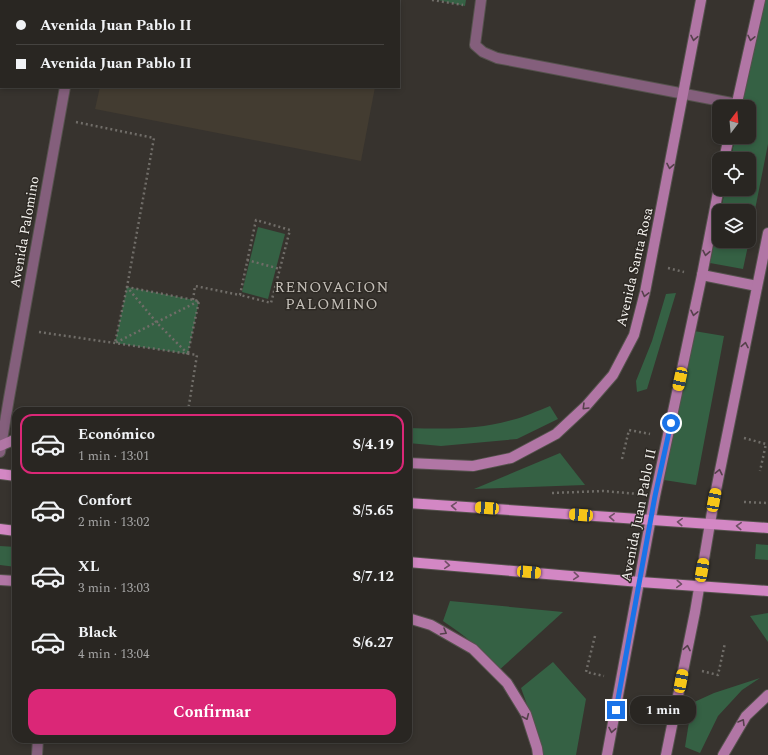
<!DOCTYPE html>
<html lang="es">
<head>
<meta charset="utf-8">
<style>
	:root { --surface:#292622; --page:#35322f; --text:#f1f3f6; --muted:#a5a5a5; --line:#454340; --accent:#db2777 }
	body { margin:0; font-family:Spectral,serif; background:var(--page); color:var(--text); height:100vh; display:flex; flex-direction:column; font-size:15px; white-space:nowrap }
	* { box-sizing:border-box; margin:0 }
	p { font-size:13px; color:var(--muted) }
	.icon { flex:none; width:22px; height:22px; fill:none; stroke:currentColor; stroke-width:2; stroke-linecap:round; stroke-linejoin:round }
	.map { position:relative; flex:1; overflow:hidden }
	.side { position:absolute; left:12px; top:407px; width:400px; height:336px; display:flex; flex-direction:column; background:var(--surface); border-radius:12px; box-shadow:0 2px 6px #0003,0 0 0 1px var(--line) }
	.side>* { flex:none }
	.hud { position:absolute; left:0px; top:0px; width:400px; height:88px; box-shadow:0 2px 6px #0003,0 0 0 1px var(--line); display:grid; align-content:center; height:88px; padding:0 16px; background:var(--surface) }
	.needle { width:26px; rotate:16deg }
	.buttons { position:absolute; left:712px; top:100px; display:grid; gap:8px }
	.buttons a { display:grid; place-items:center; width:44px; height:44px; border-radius:8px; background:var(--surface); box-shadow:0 2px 6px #0003,0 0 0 1px var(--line); font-size:20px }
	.end { position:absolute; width:18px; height:18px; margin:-9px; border:5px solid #1a73e8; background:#fff; box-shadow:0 0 0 2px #fff }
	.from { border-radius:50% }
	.bubble { position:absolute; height:28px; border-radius:12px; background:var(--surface); box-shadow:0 2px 6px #0003,0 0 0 1px var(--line); font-size:13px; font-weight:700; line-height:28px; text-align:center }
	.car { position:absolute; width:12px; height:24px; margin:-12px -6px; border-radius:5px; box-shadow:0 0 3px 1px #0007; background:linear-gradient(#f5c518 24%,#345 0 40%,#f5c518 0 76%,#345 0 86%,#f5c518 0) }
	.hud b { display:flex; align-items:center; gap:14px; height:38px; font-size:15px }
	.hud b+b { border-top:1px solid var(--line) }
	.hud i { width:10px; height:10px; background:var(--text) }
	ul { padding:7px 0 0; list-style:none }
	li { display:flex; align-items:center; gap:12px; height:60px; margin:0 8px 6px; padding:0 8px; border:2px solid transparent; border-radius:12px }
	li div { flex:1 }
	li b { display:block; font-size:15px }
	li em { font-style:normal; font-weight:700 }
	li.on { border-color:var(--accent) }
	li>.icon { width:36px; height:36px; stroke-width:1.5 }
	.action { display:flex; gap:8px; margin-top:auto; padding:8px 16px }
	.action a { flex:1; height:46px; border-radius:12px; background:var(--accent); color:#fff; font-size:16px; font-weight:700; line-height:46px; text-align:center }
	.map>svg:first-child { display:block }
	.built { fill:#433c31 }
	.green { fill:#356144 }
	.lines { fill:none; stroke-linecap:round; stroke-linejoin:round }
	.street-casing { stroke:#55524d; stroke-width:12 }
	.secondary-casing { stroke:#55524d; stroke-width:12 }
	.primary-casing { stroke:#55524d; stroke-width:12 }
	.path { stroke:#706d68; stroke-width:2.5; stroke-dasharray:2 3; stroke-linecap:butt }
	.street { stroke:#845f7c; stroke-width:10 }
	.secondary { stroke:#b176a5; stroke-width:10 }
	.primary { stroke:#d387c4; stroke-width:10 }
	.oneway { stroke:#55404b }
	.oneway2 { stroke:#6f4f64 }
	.route { stroke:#1a73e8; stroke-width:5 }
	.labels { text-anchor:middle; stroke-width:3; stroke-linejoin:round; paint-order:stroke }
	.street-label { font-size:14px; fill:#f5f3ef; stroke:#2d2924 }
	.neighbourhood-label { font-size:15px; letter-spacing:1px; fill:#c4bfb8; stroke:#2d2924 }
</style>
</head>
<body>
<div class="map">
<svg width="768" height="755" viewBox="0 0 768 755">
	<rect width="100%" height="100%" fill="#37332e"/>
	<polygon class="built" points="100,87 375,87 361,161 95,109"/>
	<g class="green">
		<polygon points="438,0 466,0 465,6"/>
		<polygon points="762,0 768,0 768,144 749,240 749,211 721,211 725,189 749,189 749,159 731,159 735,137 749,137 749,107 741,107"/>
		<polygon points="719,220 719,241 749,241 743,269 710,263"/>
		<polygon points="258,227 285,234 268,299 242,292"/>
		<polygon points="127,287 199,301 188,354 115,343"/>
		<polygon points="676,293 647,389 637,392 636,381 652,341 666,294"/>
		<polygon points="694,331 724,336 696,485 664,480"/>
		<path d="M550,406L558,419L517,439L441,446L408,443V428C443,429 478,430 512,420C525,417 537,411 550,406Z"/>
		<polygon points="560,453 585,485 474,489"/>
		<polygon points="756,544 768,545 768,560 755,559"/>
		<polygon points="0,546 16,547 16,567 0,565"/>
		<path d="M450,601L563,612L497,672C482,648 466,637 443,621Z"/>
		<polygon points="768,613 768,642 750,616"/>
		<polygon points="553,662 586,699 576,755 536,755 530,713 521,688"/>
		<polygon points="760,678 742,690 718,716 700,753 685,747 692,703 714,693"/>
	</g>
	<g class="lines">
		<g class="street-casing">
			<g id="street">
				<polyline points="481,0 475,45 483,52 497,58 737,104"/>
				<polyline points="81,1 81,0"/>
				<polyline points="0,452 9,398 65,87"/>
				<polyline points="37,755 38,739"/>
			</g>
		</g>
		<g class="secondary-casing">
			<g id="secondary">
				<polyline points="736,107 760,0"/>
				<polyline points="724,159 729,137"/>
				<polyline points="702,275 757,286"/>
				<polyline points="0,446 16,439"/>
				<polyline points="408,463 473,466 511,458 556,434 586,406 613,375 634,335 645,292 701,0"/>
				<polyline points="0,580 16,581"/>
				<polyline points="408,618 431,625 473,649 507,683 526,714 537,748 538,755"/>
				<polyline points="607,755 655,496 702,275 719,187"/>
				<polyline points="666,755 695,612 714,500 768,233"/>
				<polyline points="723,755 746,716 768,695"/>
			</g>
		</g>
		<g class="primary-casing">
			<g id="primary">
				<polyline points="0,474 16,476"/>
				<polyline points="408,503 768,528"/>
				<polyline points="0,529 16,531"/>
				<polyline points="408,562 640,582 768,591"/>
			</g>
		</g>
		<g class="path">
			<polyline points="432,0 463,5"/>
			<polyline points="76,122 154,138 127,287 157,323 188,354"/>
			<polyline points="247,260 280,269"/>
			<polyline points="668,268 684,272"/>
			<polyline points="193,300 195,286 240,295 256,220 290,230 271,303 240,295"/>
			<polyline points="39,332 197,355 188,411"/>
			<polyline points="188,353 199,301 127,287 115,343 199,301"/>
			<polyline points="744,438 766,444 760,471"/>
			<polyline points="622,459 629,430 650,434"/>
			<polyline points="552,493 603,491 639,494"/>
			<polyline points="744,502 768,503"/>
			<polyline points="595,636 586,672 604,676"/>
			<polyline points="702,671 718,675 725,643"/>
		</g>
		<use href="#street" class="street"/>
		<use href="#secondary" class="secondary"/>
		<use href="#primary" class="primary"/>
	</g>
	<defs><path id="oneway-chevron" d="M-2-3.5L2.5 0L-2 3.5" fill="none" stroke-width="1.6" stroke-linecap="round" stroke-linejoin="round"/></defs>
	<g class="oneway">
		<use href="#oneway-chevron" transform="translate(694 38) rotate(101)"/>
		<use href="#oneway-chevron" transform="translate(751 38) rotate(102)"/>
		<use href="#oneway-chevron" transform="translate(670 166) rotate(101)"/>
		<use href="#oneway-chevron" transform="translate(706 253) rotate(101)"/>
		<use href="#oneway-chevron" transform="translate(645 294) rotate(104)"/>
		<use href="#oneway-chevron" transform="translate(694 313) rotate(102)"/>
		<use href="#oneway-chevron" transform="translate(745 345) rotate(-79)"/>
		<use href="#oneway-chevron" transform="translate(585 407) rotate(135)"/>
		<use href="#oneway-chevron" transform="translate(719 472) rotate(-78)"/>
		<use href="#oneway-chevron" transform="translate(444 632) rotate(30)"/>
		<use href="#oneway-chevron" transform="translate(687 648) rotate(-79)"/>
		<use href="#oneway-chevron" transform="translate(526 717) rotate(67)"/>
		<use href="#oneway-chevron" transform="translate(742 722) rotate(-59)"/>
		<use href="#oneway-chevron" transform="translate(612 730) rotate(101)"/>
	</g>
	<g class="oneway2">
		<use href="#oneway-chevron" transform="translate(454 506) rotate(-176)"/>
		<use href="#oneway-chevron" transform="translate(612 517) rotate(-176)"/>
		<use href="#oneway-chevron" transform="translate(680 522) rotate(-176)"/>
		<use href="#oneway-chevron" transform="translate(739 526) rotate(-177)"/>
		<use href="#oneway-chevron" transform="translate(447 565) rotate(5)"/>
		<use href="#oneway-chevron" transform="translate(576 576) rotate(5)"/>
		<use href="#oneway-chevron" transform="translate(679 584) rotate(4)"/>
	</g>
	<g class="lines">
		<polyline class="route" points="616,710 655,496 671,423"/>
	</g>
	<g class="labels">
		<g class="street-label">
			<text transform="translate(24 232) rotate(-80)" y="5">Avenida Palomino</text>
			<text transform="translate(634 267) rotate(-77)" y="5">Avenida Santa Rosa</text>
			<text transform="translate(638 515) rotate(-79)" y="5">Avenida Juan Pablo II</text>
		</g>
		<g class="neighbourhood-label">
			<text x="332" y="292">RENOVACION<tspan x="332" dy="17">PALOMINO</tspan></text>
		</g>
	</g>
</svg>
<div class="buttons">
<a><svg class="needle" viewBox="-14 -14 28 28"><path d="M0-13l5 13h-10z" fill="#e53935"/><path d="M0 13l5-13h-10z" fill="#a5a5a5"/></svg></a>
<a><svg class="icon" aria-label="locate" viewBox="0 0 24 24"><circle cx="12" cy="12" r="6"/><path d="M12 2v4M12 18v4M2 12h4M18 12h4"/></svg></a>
<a><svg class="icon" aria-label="layers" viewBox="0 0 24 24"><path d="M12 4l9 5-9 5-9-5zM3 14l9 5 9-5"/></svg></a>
</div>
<i class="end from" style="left:671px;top:423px"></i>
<i class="end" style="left:616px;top:710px"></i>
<div class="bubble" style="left:630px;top:696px;width:66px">1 min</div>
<i class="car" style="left:680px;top:379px;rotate:192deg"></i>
<i class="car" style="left:714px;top:500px;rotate:11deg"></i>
<i class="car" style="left:487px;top:508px;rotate:274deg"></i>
<i class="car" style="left:581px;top:515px;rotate:274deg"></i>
<i class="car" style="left:702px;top:570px;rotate:10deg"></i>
<i class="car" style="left:529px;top:572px;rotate:95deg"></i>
<i class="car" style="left:681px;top:681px;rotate:11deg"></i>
<div class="hud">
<b><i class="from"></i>Avenida Juan Pablo II</b>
<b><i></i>Avenida Juan Pablo II</b>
</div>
<section class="side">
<ul>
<li class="on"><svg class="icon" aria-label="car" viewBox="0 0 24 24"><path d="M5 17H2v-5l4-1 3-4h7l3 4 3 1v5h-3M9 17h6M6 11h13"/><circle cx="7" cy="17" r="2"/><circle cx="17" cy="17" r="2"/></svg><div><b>Económico</b><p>1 min · 13:01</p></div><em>S/4.19</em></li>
<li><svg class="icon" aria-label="car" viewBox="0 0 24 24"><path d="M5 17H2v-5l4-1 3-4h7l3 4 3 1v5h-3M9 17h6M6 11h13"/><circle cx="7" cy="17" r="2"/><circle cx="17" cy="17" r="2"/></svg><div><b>Confort</b><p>2 min · 13:02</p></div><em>S/5.65</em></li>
<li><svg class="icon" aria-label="car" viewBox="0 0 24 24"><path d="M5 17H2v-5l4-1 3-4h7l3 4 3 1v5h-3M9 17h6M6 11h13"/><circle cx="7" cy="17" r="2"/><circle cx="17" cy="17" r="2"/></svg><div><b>XL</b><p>3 min · 13:03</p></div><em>S/7.12</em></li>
<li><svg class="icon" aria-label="car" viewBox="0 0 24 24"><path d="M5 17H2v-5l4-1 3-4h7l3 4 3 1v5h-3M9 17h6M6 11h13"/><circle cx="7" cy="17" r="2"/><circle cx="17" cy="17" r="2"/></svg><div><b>Black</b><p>4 min · 13:04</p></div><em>S/6.27</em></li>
</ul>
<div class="action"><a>Confirmar</a></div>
</section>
</div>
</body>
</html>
